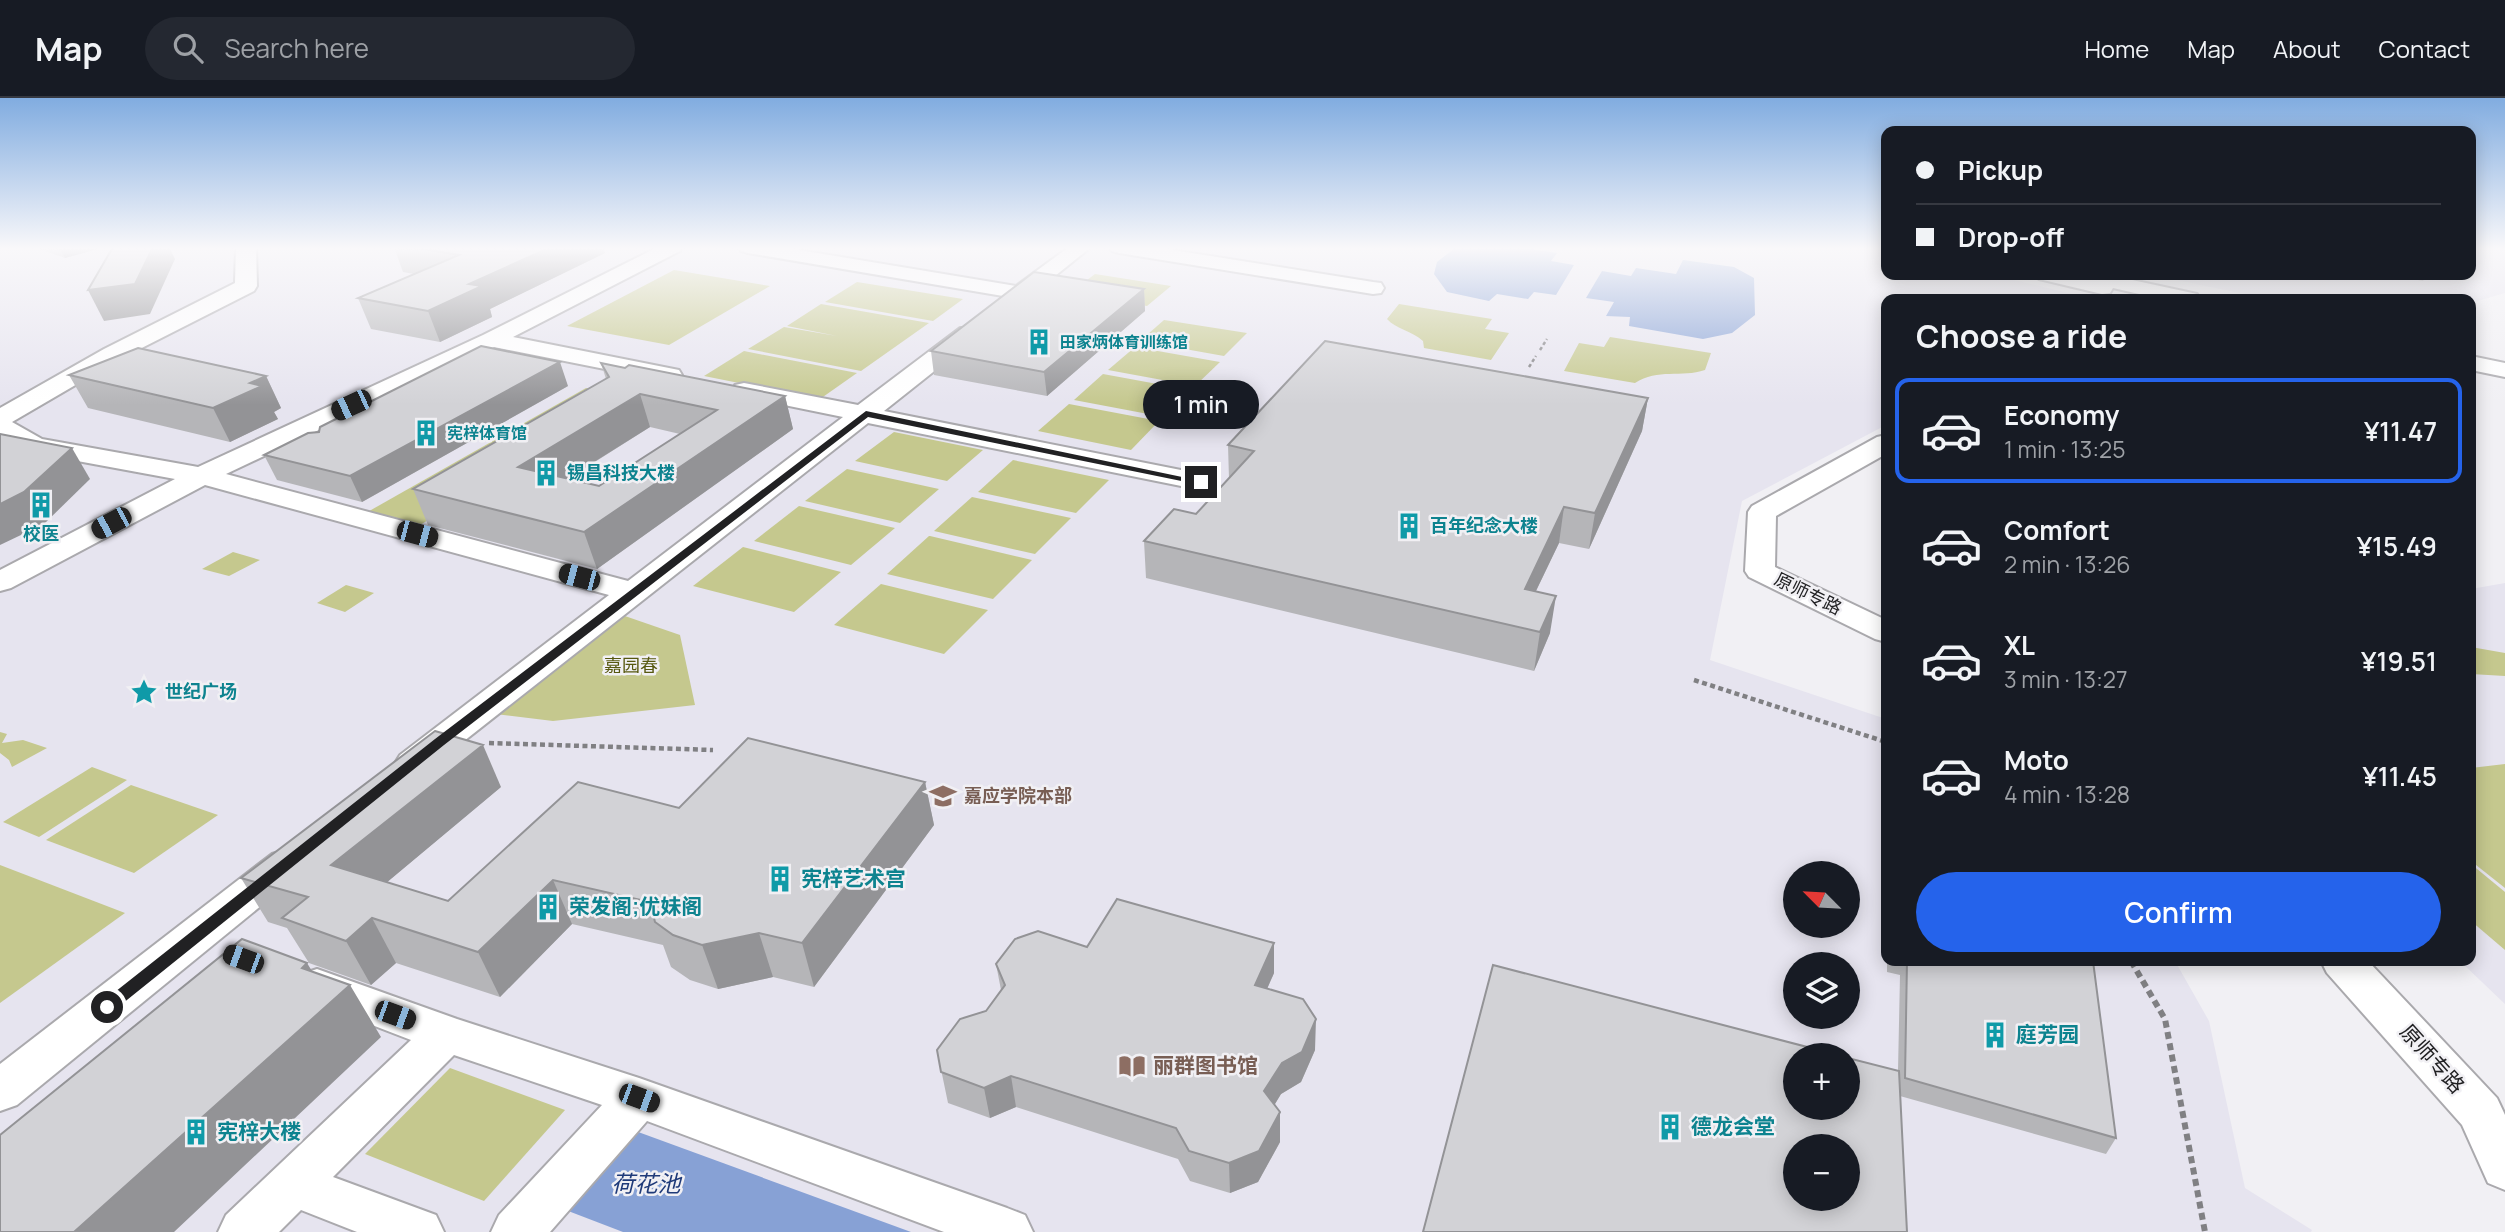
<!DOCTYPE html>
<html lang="en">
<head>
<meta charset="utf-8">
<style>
	:root { --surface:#171b24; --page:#242831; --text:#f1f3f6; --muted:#9ea1a6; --line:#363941; --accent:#2563eb }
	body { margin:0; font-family:Manrope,"Noto Sans SC",sans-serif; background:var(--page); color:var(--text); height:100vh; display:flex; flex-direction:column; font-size:26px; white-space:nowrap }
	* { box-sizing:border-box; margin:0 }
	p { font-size:23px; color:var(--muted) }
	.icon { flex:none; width:38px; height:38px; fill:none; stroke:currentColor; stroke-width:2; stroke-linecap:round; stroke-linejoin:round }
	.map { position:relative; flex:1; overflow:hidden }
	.side { position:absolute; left:1881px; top:196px; width:595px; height:672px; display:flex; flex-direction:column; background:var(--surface); border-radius:14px; box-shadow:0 4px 18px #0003 }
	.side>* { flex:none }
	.guide { position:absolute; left:1881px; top:28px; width:595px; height:154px; border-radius:14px; box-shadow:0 4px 18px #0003; display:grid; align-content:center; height:154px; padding:0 35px; background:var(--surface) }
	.needle { width:46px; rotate:294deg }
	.fabs { position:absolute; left:1783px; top:763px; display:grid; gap:14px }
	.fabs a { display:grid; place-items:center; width:77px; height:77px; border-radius:50%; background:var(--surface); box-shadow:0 4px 18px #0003; font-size:35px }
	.end { position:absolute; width:32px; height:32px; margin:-16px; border:9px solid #212123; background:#fff; box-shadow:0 0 0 4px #fff }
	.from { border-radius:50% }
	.bubble { position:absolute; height:49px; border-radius:24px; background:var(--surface); box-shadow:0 4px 18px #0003; font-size:23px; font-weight:600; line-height:49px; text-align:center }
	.car { position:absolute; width:21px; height:42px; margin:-21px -10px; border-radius:9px; box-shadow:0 0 5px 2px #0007; background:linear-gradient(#222 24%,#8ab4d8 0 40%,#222 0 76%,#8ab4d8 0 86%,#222 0) }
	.guide b { display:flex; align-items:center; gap:24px; height:66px; font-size:26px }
	.guide b+b { border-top:2px solid var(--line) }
	.guide i { width:18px; height:18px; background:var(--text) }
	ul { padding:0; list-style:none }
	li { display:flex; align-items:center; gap:21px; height:105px; margin:0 14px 10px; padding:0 21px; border:4px solid transparent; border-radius:14px }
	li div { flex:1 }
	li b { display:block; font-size:26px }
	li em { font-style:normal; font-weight:600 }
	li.current { border-color:var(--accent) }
	li>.icon { width:63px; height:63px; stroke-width:1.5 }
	h2 { padding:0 35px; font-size:32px; line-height:84px }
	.cta { display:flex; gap:14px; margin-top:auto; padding:14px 35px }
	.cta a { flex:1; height:80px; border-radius:42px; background:var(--accent); color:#fff; font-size:28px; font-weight:600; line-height:80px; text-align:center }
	header { display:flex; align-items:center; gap:42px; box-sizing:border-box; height:98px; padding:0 35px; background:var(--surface); border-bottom:2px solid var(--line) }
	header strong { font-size:33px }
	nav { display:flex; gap:38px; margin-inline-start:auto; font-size:24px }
	.search { width:490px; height:63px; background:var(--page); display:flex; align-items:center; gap:18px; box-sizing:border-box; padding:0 24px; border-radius:38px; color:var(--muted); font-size:26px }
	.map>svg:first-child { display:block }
	.built { fill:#e6e4ef; fill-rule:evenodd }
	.green { fill:#c5c88e }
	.water { fill:#87a1d5 }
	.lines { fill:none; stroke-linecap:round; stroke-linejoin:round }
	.minor-casing { stroke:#aaa9ad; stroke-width:4 }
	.path-far2 { stroke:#808083; stroke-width:2.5; stroke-dasharray:3.5 2.5; stroke-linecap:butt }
	.path-far1 { stroke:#808083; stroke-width:4.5; stroke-dasharray:5 3.5; stroke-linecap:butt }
	.path { stroke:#808083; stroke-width:6; stroke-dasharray:7 4.5; stroke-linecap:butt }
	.minor { fill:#fff; fill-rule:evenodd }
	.wall { fill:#b5b5b8; fill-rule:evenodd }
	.shaded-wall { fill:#939396 }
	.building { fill:#d2d2d6; stroke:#939396; stroke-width:2; fill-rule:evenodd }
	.route { fill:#212123 }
	.labels { text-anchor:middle; stroke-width:5; stroke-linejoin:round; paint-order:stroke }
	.far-culture-label { font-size:16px; font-weight:bold; fill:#0d838f; stroke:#f1f0f4; text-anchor:start }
	.culture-label { font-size:18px; font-weight:bold; fill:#0d838f; stroke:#f1f0f4; text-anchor:start }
	.street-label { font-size:18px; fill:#212123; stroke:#f1f0f4 }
	.park-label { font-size:18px; fill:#575810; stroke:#f1f0f4 }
	.education-label { font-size:18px; font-weight:bold; fill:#785e54; stroke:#f1f0f4; text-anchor:start }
	.near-culture-label { font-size:21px; font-weight:bold; fill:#0d838f; stroke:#f1f0f4; text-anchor:start }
	.near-street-label { font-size:21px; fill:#212123; stroke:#f1f0f4 }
	.near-education-label { font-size:21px; font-weight:bold; fill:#785e54; stroke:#f1f0f4; text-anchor:start }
	.near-water-label { font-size:23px; font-style:italic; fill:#1f3a79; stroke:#f1f0f4 }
</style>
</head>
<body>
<header>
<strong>Map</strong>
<div class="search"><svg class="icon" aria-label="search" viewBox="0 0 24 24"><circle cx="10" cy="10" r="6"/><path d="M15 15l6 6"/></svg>Search here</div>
<nav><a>Home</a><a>Map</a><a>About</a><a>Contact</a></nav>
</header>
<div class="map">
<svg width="2505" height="1134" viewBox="0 0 2505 1134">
	<rect width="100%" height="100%" fill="#f1f0f4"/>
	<g class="built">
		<path d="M0,149H1879L1886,150V177H1994L2093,201H1886V327L1742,403L1710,562L1886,621V863H2175L2209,923L2245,1090L2312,1132L2311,1134H0ZM1796,775H1848V828H1796ZM1796,866H1848V919H1796ZM1796,957H1848V1010H1796ZM1796,1048H1848V1101H1796Z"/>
		<polygon points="2471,149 2505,149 2505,195 2471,205 2471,201 2269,201 2152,177 2471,177"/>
		<polygon points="2505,485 2505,906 2460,863 2471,863 2471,491"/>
	</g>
	<g class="green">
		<polygon points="674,172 770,188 669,247 567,228"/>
		<polygon points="1095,176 1171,188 1147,208 1070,195"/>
		<polygon points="857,184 963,201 933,223 825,204"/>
		<polygon points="821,206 929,225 861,273 748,251 784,229 837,238 787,228"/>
		<path d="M1399,206L1492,221L1485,231L1509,235L1491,262L1424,250L1423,243C1412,233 1396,231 1387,221Z"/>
		<polygon points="1164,222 1247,235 1224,258 1140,243"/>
		<path d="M1610,239L1711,255L1705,272C1681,280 1658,270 1635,285L1564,273L1579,245L1604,249Z"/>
		<polygon points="1135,249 1220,264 1195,288 1108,272"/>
		<polygon points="744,253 857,275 820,301 704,278"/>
		<polygon points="1103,276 1190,292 1164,319 1074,302"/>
		<polygon points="586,290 632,300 415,430 364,416"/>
		<polygon points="1069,306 1159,323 1131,352 1038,333"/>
		<polygon points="894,334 983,352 947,383 855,363"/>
		<polygon points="1013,362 1109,382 1076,415 978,394"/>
		<polygon points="847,371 939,391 900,425 805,403"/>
		<polygon points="972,399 1071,420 1035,456 934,433"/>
		<polygon points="799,408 895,430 851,467 754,443"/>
		<polygon points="929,438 930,438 1032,462 993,501 887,476"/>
		<polygon points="743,449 841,474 794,514 693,488"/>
		<polygon points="233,454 260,462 229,478 202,471"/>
		<polygon points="881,486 988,512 944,556 834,527"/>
		<polygon points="346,487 374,495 345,514 317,505"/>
		<polygon points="622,517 680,537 695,607 553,623 495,616"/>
		<polygon points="2471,549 2505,555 2505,578 2471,576"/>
		<polygon points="0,634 7,636 2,645 23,642 47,650 12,669 9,662 0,655"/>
		<polygon points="2505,666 2505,790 2471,763 2471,670"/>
		<polygon points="92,669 127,682 39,739 3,724"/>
		<polygon points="131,687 218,717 134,775 46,742"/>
		<polygon points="2471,766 2505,794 2505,852 2471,823"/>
		<polygon points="0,767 125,815 0,905"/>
		<polygon points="450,970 565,1012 484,1103 365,1056"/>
	</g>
	<g class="water">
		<polygon points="1456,149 1519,149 1557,155 1551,163 1574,167 1556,197 1534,194 1528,201 1497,196 1489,203 1447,194 1434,176 1437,164"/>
		<polygon points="1683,162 1734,169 1754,180 1755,217 1732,235 1703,241 1629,228 1630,219 1606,218 1614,204 1586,200 1602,173 1631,178 1636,170 1676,176"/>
		<polygon points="630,1031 911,1134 623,1134 563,1111"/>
	</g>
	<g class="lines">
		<g class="minor-casing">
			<g id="minor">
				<polygon points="236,149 256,149 257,188 254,193 120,261 12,324 42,341 198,369 483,237 658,149 683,149 680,153 513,239 679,272 682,277 679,282 670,284 494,249 226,376 628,483 843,319 735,297 732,292 735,287 744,285 858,307 960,230 976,230 979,235 976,240 884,313 1201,376 1211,378 1215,384 1211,390 1201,392 868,325 426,673 413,677 400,673 395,665 400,657 609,497 205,387 11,490 0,493 0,472 175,381 34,355 0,339 0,310 104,251 235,185"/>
				<polygon points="738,149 781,149 1016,188 1069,149 1091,149 1019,207 1003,207 1000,202 1003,198 748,155 741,153"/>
				<polygon points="1109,149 1154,149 1373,184 1381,185 1384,190 1381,195 1373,196 1119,155 1112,153"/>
				<polygon points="2036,177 2109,177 2197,196 2200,201 2161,201 2113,190 2110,195 2102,196 2039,181"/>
				<polygon points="2471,258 2505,265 2505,279 2471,272"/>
				<polygon points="1886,337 1886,356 1776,418 1775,469 1886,522 1886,544 1875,541 1749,479 1745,473 1748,414 1752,408 1877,339"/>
				<polygon points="286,752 300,756 306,766 300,776 17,1007 0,1013 0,966 272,756"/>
				<polygon points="2321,863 2368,863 2497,1000 2505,1017 2505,1092 2488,1085 2462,1027 2327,875"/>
				<polygon points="317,871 457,921 639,980 1007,1110 1025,1117 1033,1134 944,1134 647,1023 550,1134 491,1134 499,1117 602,1007 454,957 333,1079 436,1117 444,1134 357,1134 301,1112 279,1134 218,1134 226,1117 411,942 302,900 295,888 302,876"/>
			</g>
		</g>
		<g class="path-far2">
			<polyline points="1540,252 1547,241"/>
			<polyline points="1529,269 1536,258"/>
		</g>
		<g class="path-far1">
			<polyline points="1694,582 1886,644"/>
			<polyline points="489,645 713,652"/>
		</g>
		<polyline class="path" points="2131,863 2165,921 2205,1134"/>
		<use href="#minor" class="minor"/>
	</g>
	<g class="wall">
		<polygon points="34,149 105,149 65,160"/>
		<polygon points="394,149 603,149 605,155 490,211 492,219 440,244 371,231 358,200 414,176 403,174"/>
		<polygon points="2392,177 2427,177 2423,183"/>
		<polygon points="1144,191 1145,213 1047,298 934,277 931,253"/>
		<path d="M601,265L785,298L793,331L597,471L428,427L413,391L606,281ZM650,329L680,336L599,388L568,381Z"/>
		<polygon points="69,277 266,278 281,310 274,314 278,321 230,344 88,310"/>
		<polygon points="568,288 362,404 277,382 264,357 319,334"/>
		<polygon points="1648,300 1642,333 1589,451 1559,445 1536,493 1550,535 1534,573 1146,480 1144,443 1196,416 1229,381 1228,347"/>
		<polygon points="925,684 934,727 814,889 773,879 718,891 690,882 671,869 663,847 572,826 500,899 396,865 371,887 309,865 287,830 268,824 241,780 501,689 387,784 448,803 679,710"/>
		<polygon points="1886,769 1886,831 1885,772"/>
		<polygon points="1274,845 1274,875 1267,891 1315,952 1301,984 1281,996 1275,1006 1280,1044 1258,1084 1230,1095 1190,1083 1178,1061 1016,1009 990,1020 948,1005 937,952 986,913 1001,892 996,866 1087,849"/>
		<polygon points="1887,863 2093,863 2116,1040 2106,1056 1900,998 1898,973 1900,877 1887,874"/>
	</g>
	<g class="shaded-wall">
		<polygon points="59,149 105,149 65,160"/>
		<polygon points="153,149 169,149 175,161 150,216 104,223 88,192"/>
		<polygon points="551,149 603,149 605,155 490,211 492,219 440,244 428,213 469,186"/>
		<polygon points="1144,191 1145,213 1047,298 1044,274"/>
		<polygon points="560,264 568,288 362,404 350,378"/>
		<polygon points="266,278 281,310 274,314 278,321 230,344 213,310 250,285"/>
		<polygon points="640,296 650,329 530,404 518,369"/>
		<polygon points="785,298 793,331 597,471 584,434"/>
		<polygon points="1648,300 1642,333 1589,451 1595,415"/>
		<polygon points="72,350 90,381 44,426 0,447 0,406"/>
		<polygon points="1564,409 1559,445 1519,528 1525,491"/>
		<polygon points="1556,498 1550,535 1534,573 1540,534"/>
		<polygon points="483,647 501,689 355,811 331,767"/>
		<polygon points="925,684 934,727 814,889 802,845"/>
		<polygon points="553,782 572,826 500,899 478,854"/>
		<polygon points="372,820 396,865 371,887 346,843"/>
		<polygon points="759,835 773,879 718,891 702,847"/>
		<polygon points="1274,845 1274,875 1255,918 1255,887"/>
		<polygon points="307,865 331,904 350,887 381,939 174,1134 74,1134 302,870"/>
		<polygon points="1316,921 1315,952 1301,984 1281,996 1264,1024 1264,993 1282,965"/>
		<polygon points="1011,978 1016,1009 990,1020 984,990"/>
		<polygon points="1280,1014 1280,1044 1258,1084 1230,1095 1229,1065"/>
	</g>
	<g class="building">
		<polygon points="113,149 153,149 135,186 88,192"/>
		<polygon points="413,149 551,149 469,186 482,188 428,213 358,200 459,157"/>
		<polygon points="1034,174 1144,191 1044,274 931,253"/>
		<polygon points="1325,243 1648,300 1595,415 1564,409 1525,491 1556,498 1540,534 1144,443 1174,411 1196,416 1254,353 1228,347"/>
		<polygon points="481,248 560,264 350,378 264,357 308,335 319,334 320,329"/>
		<polygon points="138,250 266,278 250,285 262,288 213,310 69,277"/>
		<path d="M601,265L625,270L629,267L785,298L584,434L413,391L609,279ZM640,296L717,312L599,388L518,369Z"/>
		<polygon points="0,336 72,350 24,394 0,406"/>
		<polygon points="435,633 483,647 331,767 448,803 578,684 679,710 748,640 925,684 802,845 759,835 702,847 673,837 655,824 650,804 553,782 478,854 372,820 346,843 282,820 308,799 241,780"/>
		<polygon points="1117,801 1274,845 1255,887 1303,901 1316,921 1302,954 1282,965 1264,993 1280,1014 1259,1053 1229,1065 1189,1053 1176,1030 1011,978 984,990 941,974 937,952 960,921 986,913 1005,887 996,866 1015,841 1038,833 1087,849"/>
		<polygon points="242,841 307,865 302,870 350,887 74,1134 0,1134 0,1037"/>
		<polygon points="1907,863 2093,863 2116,1040 1905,980"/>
		<path d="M1493,867L1838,957H1796V1010H1848V960L1899,973L1907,1134H1423ZM1796,1048H1848V1101H1796Z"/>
	</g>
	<linearGradient id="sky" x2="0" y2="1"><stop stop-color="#81ace0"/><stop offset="0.49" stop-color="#f9f8fa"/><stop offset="1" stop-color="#f9f8fa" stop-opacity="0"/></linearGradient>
	<rect width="2505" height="307" fill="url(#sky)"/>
	<polygon class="route" points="866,313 1206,384 1201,387 868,319 444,647 112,914 101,914 99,909 101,905 435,641"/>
	<defs>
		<g id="building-bare" transform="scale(2.1)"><path d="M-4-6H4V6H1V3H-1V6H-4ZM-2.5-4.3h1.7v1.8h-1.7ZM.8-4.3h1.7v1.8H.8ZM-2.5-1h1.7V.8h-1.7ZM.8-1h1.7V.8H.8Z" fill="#0f9aa8" stroke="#f1f0f4" stroke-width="2.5" paint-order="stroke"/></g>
		<g id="sight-bare" transform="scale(2.1)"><path d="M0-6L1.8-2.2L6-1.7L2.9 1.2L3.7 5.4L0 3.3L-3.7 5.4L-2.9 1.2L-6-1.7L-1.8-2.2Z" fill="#0f9aa8" stroke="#f1f0f4" stroke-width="2.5" paint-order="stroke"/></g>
		<g id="university-bare" transform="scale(2.1)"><path d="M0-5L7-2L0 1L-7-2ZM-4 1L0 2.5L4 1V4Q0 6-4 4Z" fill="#8d6e63" stroke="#f1f0f4" stroke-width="2.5" paint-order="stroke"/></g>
		<g id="library-bare" transform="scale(2.1)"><path d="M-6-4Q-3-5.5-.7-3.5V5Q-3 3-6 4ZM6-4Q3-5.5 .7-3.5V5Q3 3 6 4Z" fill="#8d6e63" stroke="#f1f0f4" stroke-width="2.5" paint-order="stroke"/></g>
	</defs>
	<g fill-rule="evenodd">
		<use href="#building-bare" x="1039" y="244"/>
		<use href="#building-bare" x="426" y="335"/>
		<use href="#building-bare" x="546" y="375"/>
		<use href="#building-bare" x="41" y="407"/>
		<use href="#building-bare" x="1409" y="428"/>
		<use href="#sight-bare" x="144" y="594"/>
		<use href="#university-bare" x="943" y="698"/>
		<use href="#building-bare" x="780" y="781"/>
		<use href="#building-bare" x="548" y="809"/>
		<use href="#building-bare" x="1995" y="937"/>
		<use href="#library-bare" x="1132" y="968"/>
		<use href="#building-bare" x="1670" y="1029"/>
		<use href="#building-bare" x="196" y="1034"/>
	</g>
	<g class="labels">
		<g class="far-culture-label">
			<text x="1060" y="250">田家炳体育训练馆</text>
			<text x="447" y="341">宪梓体育馆</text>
		</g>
		<g class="culture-label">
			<text x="567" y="381">锡昌科技大楼</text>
			<text x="1430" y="434">百年纪念大楼</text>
			<text x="41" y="442" text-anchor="middle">校医</text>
			<text x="165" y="600">世纪广场</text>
		</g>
		<g class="street-label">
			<text transform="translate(1808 496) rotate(26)" y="6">原师专路</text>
		</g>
		<g class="park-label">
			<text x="631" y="574">嘉园春</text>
		</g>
		<g class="education-label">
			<text x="964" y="704">嘉应学院本部</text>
		</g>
		<g class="near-culture-label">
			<text x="801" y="788">宪梓艺术宫</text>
			<text x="569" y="816">荣发阁;优妹阁</text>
			<text x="2016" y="944">庭芳园</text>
			<text x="1691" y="1036">德龙会堂</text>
			<text x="217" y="1041">宪梓大楼</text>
		</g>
		<g class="near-street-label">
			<text transform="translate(2432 961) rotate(48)" y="7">原师专路</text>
		</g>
		<g class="near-education-label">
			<text x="1153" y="975">丽群图书馆</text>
		</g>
		<g class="near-water-label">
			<text x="646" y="1094">荷花池</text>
		</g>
	</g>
</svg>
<div class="fabs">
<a><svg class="needle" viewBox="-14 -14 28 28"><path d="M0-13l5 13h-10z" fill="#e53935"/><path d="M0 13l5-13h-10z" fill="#9ea1a6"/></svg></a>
<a><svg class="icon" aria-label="layers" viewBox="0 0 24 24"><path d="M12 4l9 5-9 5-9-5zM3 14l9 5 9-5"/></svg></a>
<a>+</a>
<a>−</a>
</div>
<i class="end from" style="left:107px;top:909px"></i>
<i class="end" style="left:1201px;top:384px"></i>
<div class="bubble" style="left:1143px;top:282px;width:116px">1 min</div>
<i class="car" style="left:351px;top:307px;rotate:245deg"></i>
<i class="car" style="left:111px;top:425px;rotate:242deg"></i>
<i class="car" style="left:417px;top:436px;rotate:105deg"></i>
<i class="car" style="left:579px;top:479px;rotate:285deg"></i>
<i class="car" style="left:243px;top:861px;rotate:290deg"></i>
<i class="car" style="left:395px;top:917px;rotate:110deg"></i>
<i class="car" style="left:639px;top:1000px;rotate:110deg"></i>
<div class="guide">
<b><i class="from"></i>Pickup</b>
<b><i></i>Drop-off</b>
</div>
<section class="side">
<h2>Choose a ride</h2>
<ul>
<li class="current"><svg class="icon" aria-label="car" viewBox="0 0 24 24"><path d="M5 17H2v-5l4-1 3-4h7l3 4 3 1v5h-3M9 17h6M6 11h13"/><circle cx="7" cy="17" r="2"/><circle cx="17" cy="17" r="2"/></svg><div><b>Economy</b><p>1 min · 13:25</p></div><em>¥11.47</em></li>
<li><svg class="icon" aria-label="car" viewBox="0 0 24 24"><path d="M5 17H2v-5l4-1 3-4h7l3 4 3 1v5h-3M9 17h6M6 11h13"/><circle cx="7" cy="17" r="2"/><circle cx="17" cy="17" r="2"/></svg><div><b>Comfort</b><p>2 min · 13:26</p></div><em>¥15.49</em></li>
<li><svg class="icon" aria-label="car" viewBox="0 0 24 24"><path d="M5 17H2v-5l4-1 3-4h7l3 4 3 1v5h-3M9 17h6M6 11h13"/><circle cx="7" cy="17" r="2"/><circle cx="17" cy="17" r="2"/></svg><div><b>XL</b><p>3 min · 13:27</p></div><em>¥19.51</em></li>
<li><svg class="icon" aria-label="car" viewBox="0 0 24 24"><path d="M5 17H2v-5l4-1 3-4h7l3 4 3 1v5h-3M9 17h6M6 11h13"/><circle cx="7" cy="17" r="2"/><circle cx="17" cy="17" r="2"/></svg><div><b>Moto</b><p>4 min · 13:28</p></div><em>¥11.45</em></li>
</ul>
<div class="cta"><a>Confirm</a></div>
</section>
</div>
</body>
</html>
